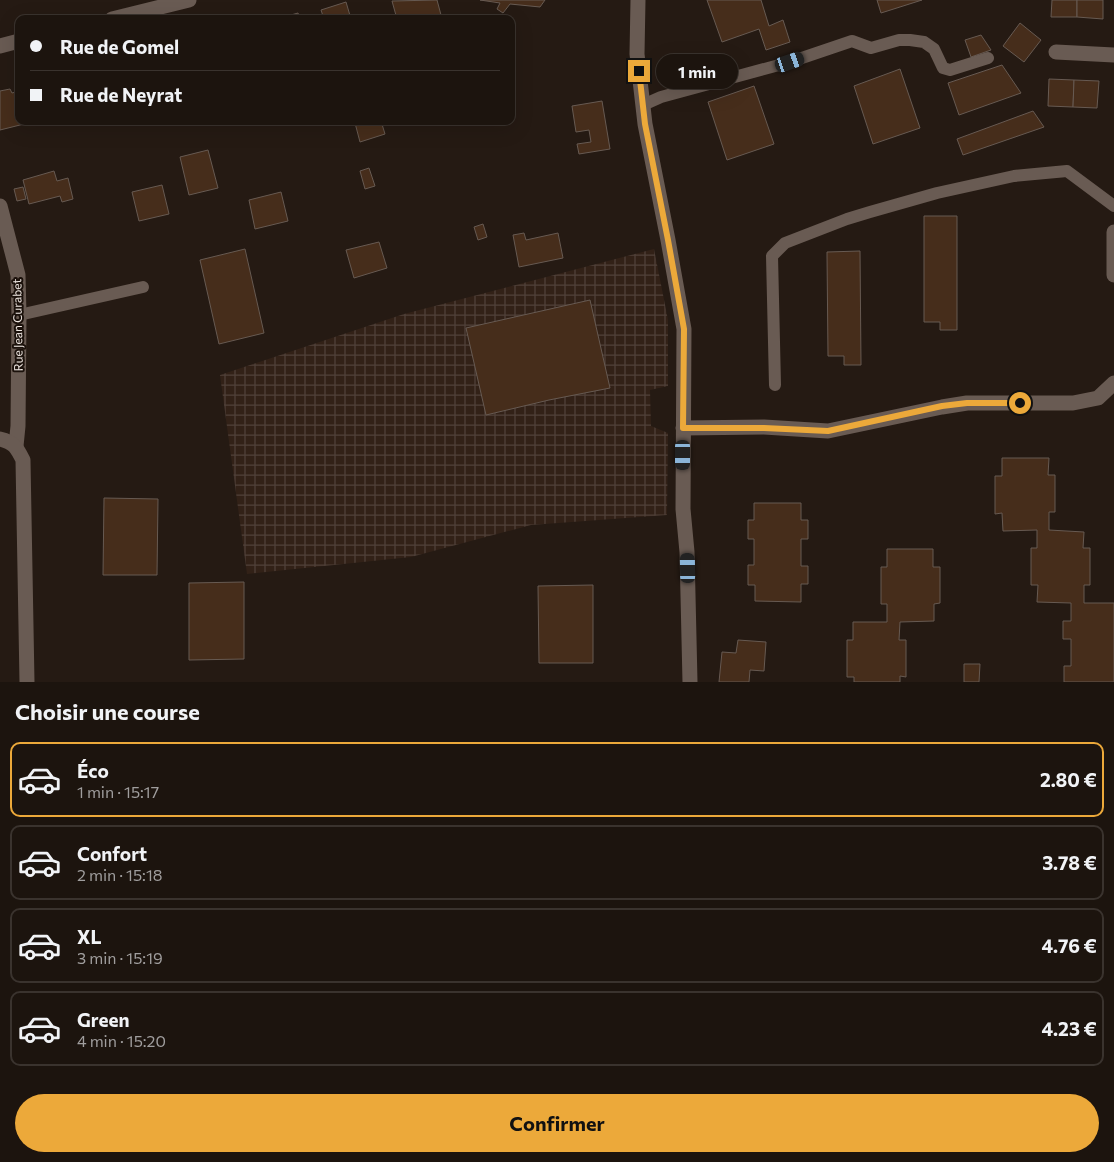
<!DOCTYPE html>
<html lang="fr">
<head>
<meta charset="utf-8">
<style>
	:root { --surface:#1c140e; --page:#29211c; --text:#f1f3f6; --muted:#a09e9e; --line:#3a332e; --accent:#eca93a }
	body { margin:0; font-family:Commissioner,sans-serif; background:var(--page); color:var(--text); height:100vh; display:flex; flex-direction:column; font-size:19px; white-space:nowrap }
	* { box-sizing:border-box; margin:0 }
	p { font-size:16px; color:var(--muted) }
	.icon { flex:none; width:28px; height:28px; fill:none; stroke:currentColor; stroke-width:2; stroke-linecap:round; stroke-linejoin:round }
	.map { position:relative; height:682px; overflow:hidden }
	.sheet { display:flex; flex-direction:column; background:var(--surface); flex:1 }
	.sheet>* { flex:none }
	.guide { position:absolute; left:15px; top:15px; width:500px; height:110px; border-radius:10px; box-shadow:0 5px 20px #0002,0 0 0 1px var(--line); display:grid; align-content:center; height:110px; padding:0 15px; background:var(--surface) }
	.end { position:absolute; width:22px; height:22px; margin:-11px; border:6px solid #eca93a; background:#111; box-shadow:0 0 0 2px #111 }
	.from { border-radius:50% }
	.bubble { position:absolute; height:35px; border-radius:18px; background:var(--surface); box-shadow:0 5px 20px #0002,0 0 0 1px var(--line); font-size:16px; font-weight:700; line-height:35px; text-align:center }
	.car { position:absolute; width:15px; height:30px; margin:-15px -8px; border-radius:6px; box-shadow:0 0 4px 1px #0007; background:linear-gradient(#222 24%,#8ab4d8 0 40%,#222 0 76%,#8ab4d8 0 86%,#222 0) }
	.guide b { display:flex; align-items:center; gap:18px; height:48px; font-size:19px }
	.guide b+b { border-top:1px solid var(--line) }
	.guide i { width:12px; height:12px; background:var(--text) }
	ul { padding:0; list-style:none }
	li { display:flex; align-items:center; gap:15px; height:75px; margin:0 10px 8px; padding:0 5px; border:2px solid var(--line); border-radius:10px }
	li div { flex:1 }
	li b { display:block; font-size:19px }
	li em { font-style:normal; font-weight:700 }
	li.selected { border-color:var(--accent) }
	li>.icon { width:45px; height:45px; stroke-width:1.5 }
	h2 { padding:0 15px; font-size:22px; line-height:60px }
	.primary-button { display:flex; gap:10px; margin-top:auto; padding:10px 15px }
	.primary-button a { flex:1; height:58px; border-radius:30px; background:var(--accent); color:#111; font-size:20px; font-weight:700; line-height:58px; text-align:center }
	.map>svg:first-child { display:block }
	.industrial { fill:url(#industrial-grid) }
	.building { fill:#462d1b; stroke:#675a52 }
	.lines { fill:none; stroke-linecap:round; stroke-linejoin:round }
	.service { stroke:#695b53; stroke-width:12 }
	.minor { stroke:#695b53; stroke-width:15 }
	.route { stroke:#eca93a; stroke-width:6 }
	.labels { text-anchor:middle; stroke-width:4; stroke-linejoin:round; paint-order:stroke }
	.street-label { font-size:12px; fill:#f0e8e3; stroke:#1b110b }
</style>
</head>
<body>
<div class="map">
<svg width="1114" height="682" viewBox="0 0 1114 682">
	<defs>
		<pattern id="industrial-grid" width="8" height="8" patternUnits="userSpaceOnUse" patternTransform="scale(1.25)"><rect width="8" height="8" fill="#322117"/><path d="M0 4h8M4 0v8" fill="none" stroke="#504139"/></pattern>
	</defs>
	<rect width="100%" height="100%" fill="#251a13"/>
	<polygon class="industrial" points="654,249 668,320 668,386 650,390 651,426 668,433 667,515 531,525 411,557 247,574 220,375 404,314"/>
	<g class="building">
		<polygon points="437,0 441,15 427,19 397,19 392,1"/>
		<polygon points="480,0 545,0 540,7 510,4 503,13 497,9 500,3"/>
		<polygon points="707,0 761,0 769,26 783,20 790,42 766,50 759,29 722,42"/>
		<polygon points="877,0 922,0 881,13"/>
		<polygon points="1052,0 1077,0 1077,17 1051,17"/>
		<polygon points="1077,0 1103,0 1103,19 1077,17"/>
		<polygon points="346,2 351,19 324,19 321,10"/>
		<polygon points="298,13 300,19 277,19"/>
		<polygon points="1020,23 1041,40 1024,62 1003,46"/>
		<polygon points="981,35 991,50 971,57 965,40"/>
		<polygon points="1002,65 1021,93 959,115 948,83"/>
		<polygon points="900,69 920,128 873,144 854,86"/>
		<polygon points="1049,79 1074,80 1073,107 1048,106"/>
		<polygon points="1074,80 1099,81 1097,108 1073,107"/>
		<polygon points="754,86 774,144 727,160 708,102"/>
		<polygon points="10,89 12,93 19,91 19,121 23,121 24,124 0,130 0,91"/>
		<polygon points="602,101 610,149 579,154 577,144 591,142 589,130 576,132 572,106"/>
		<polygon points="1033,111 1044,127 963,155 957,139"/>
		<polygon points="356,121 381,121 385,134 360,142 355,123 356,123"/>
		<polygon points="208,150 218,188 189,195 180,157"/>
		<polygon points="369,168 375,186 365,189 360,171"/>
		<polygon points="54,171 57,181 68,178 73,199 62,202 60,196 29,204 23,180"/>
		<polygon points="162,185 169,214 139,221 132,192"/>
		<polygon points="23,187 26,199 17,201 14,189"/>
		<polygon points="281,192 288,221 255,229 249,200"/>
		<polygon points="924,216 957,216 957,330 940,330 940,322 924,322"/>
		<polygon points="483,224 487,237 478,240 474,227"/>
		<polygon points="524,233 526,240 558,233 563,258 519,267 513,235"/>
		<polygon points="379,242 387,268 354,278 346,250"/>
		<polygon points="245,249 264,333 219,344 200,260"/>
		<polygon points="860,251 861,365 844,365 844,356 828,356 827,252"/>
		<polygon points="590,300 610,388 549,400 486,415 466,328"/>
		<polygon points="1002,458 1049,458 1048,475 1055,475 1055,512 1049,512 1049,530 1084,532 1083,548 1090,548 1090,585 1084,585 1084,603 1114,603 1114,682 1064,682 1064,666 1071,666 1071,639 1063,639 1063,621 1071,621 1071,603 1037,602 1038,585 1031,585 1031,548 1037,548 1037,530 1003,531 1002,513 995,514 995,476 1002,476"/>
		<polygon points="104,498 158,499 157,575 103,575"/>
		<polygon points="754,503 801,503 801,520 808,520 808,539 801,539 801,566 808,566 808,584 801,584 801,602 755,601 755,585 748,585 748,565 754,565 754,539 748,539 748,520 754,520"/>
		<polygon points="887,549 933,549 933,567 940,567 940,603 934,604 934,621 900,622 899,640 906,640 906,677 900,676 900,682 854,682 854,677 847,677 847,640 853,640 853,622 887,622 887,604 881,604 881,567 887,567"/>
		<polygon points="244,582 244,659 189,660 189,583"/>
		<polygon points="593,585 593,663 539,663 538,586"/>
		<polygon points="738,640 766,642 764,671 750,670 749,682 719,682 722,652 736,653"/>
		<polygon points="964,664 980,664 979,682 964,682"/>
	</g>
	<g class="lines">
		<g class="service">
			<polyline points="643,105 661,97 790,62 852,41 871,48 899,40 910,40 924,42 934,49 943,68 950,70 988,58"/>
			<polyline points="19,315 143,287"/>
			<polyline points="775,385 772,256 785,243 847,219 870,212 937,193 1014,176 1067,171 1114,206"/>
		</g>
		<g class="minor">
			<polyline points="638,0 637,54 645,124 668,240 684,329 683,509 687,552 690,682"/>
			<polyline points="112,19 189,0"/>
			<polyline points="0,46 19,41"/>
			<polyline points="1056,52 1114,55"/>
			<polyline points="0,206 18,275 19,315 18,426 16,446"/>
			<polyline points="1114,232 1114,275"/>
			<polyline points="683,428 764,427 828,431 942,407 967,403 1073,403 1098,398 1114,383"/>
			<path d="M0,439C14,442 17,448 23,460L27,682"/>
		</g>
	</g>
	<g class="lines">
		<polyline class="route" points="639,71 645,124 668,240 684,329 683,428 764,428 828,431 942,406 967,403 1020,403"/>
	</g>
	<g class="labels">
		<g class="street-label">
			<text transform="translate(18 325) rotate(-91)" y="4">Rue Jean Curabet</text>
		</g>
	</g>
</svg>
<i class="end from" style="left:1020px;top:403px"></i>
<i class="end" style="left:639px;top:71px"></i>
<div class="bubble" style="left:656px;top:54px;width:82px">1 min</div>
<i class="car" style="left:790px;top:62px;rotate:71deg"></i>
<i class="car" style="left:683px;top:455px;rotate:180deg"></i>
<i class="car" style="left:688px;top:568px;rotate:359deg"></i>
<div class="guide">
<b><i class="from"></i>Rue de Gomel</b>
<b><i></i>Rue de Neyrat</b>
</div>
</div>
<section class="sheet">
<h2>Choisir une course</h2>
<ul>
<li class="selected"><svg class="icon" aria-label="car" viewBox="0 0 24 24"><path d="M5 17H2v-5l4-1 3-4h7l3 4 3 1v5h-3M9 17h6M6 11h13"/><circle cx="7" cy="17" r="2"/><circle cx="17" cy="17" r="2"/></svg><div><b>Éco</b><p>1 min · 15:17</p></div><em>2.80 €</em></li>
<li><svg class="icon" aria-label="car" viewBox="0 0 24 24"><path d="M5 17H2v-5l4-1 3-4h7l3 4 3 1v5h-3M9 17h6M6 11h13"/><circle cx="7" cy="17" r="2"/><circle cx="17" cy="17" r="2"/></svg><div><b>Confort</b><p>2 min · 15:18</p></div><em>3.78 €</em></li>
<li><svg class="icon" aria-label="car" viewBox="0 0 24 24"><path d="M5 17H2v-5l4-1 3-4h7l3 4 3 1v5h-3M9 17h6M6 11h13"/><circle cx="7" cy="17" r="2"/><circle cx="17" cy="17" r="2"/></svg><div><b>XL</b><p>3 min · 15:19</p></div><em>4.76 €</em></li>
<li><svg class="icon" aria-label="car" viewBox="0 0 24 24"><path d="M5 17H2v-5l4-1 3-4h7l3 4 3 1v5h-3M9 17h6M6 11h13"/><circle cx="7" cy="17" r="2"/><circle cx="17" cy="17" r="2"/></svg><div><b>Green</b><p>4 min · 15:20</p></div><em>4.23 €</em></li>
</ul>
<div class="primary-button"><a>Confirmer</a></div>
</section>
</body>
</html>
